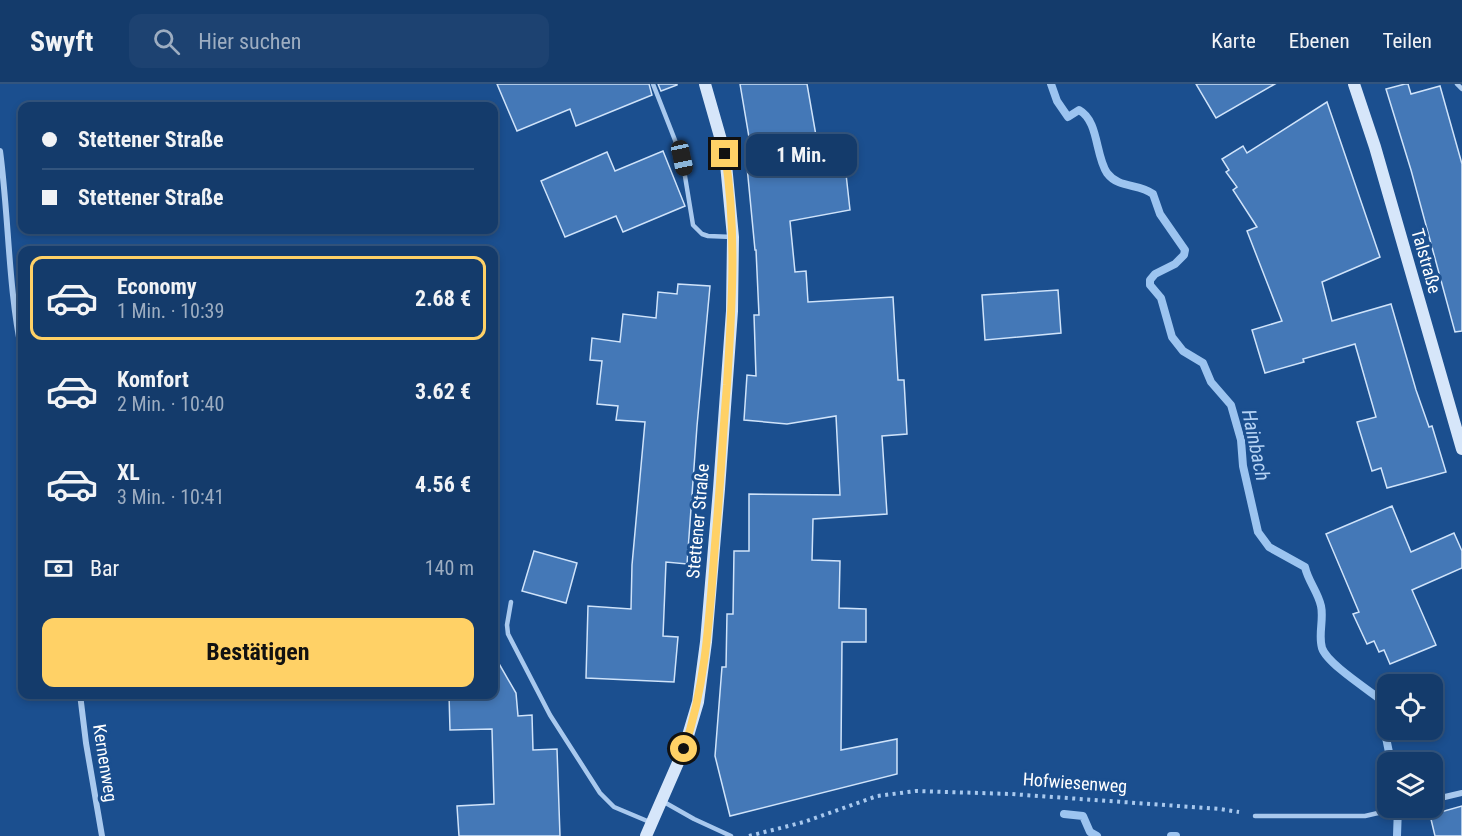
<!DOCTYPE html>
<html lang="de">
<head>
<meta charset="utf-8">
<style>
	:root { --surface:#143b6b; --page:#1d4271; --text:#f1f3f6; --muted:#9dadc1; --line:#33557e; --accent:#ffd166 }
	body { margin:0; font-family:"Roboto Condensed",sans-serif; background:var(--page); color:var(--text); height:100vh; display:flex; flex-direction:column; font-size:22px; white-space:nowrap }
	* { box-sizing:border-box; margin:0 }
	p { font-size:20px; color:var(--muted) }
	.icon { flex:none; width:33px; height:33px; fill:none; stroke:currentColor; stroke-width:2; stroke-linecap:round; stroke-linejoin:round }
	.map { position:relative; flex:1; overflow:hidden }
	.sheet { position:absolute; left:18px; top:162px; width:480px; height:453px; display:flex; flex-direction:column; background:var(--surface); border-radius:12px; box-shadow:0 3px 9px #0003,0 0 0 2px var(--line) }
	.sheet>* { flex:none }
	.guide { position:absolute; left:18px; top:18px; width:480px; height:132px; border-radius:12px; box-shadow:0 3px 9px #0003,0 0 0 2px var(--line); display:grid; align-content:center; height:132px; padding:0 24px; background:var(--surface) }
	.fabs { position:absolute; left:1377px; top:590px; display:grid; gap:12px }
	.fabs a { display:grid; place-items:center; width:66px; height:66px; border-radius:12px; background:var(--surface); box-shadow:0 3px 9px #0003,0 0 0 2px var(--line); font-size:30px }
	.end { position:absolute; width:27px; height:27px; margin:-14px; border:8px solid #ffd166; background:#111; box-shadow:0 0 0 3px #111 }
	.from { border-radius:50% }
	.bubble { position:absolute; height:42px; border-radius:12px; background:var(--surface); box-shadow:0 3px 9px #0003,0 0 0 2px var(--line); font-size:20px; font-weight:700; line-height:42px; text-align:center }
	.car { position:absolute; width:18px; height:36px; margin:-18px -9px; border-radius:8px; box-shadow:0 0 4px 2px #0007; background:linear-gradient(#222 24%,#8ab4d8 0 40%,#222 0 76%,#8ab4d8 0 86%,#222 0) }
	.guide b { display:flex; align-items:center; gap:21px; height:57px; font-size:22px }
	.guide b+b { border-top:2px solid var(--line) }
	.guide i { width:15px; height:15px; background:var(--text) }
	ul { padding:10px 0 0; list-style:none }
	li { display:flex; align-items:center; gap:18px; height:84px; margin:0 12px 9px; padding:0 12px; border:3px solid transparent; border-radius:12px }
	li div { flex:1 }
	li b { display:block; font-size:22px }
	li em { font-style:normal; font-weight:700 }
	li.current { border-color:var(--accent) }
	li>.icon { width:54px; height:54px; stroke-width:1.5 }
	.pay { display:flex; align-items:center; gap:15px; height:66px; padding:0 24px; font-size:22px }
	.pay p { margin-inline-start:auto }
	.button { display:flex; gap:12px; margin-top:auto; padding:12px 24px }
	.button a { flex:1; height:69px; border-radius:12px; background:var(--accent); color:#111; font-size:24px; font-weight:700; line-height:69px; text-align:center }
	header { display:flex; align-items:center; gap:36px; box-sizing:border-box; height:84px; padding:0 30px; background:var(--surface); border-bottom:2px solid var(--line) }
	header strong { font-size:28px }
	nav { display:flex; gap:33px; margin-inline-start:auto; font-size:21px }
	.search { width:420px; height:54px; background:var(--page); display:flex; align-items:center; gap:15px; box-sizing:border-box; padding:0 21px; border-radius:12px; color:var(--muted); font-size:22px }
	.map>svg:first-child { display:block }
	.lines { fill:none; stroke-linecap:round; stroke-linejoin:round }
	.stream { stroke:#9cc4f0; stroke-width:8 }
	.building { fill:#4478b7; stroke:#cfe3fa; stroke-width:1.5 }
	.path { stroke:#a9c9ee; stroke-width:4; stroke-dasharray:3 4.5; stroke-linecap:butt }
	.lane { stroke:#a9c9ee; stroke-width:4.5 }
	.street { stroke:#a9c9ee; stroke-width:6 }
	.secondary { stroke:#d6e6fa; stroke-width:12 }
	.route { stroke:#ffd166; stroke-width:8 }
	.labels { text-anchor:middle; stroke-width:6; stroke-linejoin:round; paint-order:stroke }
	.street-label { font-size:18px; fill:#fff; stroke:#1b4f8f }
	.water-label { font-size:20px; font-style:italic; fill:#b5d3f5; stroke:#1b4f8f }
</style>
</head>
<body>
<header>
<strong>Swyft</strong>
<div class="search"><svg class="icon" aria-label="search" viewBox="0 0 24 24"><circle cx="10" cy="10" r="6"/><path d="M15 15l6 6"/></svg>Hier suchen</div>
<nav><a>Karte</a><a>Ebenen</a><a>Teilen</a></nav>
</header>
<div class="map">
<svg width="1462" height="752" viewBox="0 0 1462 752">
	<rect width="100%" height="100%" fill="#1b4f8f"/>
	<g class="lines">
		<g class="stream">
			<path d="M1051,0L1057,17L1068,33L1079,26C1099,37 1095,71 1107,89C1119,105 1139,99 1153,110L1160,130L1185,166L1184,171L1175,180L1155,190L1150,196V201L1161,214L1172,253L1183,267L1203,279L1211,298L1231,321L1241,356L1243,382L1258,448L1269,463L1305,483C1308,497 1318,508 1321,522C1324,535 1318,551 1322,564C1327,580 1372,608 1385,619L1387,625L1383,639L1391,678"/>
			<polyline points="1064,730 1083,732 1090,748 1097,752"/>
			<polyline points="1171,752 1176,752"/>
			<polyline points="1397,752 1398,723"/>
		</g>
	</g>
	<g class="building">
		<polygon points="497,0 649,0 652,11 576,42 570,25 517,47"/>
		<polygon points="658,0 677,0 677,1 661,7"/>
		<polygon points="740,0 807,0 818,63 839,59 846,90 850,126 790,137 795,188 806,187 808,218 893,213 898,296 904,296 907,350 882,352 887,430 813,435 812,476 840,477 839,524 866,525 866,558 842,558 841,666 897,655 897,690 730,732 715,672 722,583 726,583 727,530 733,530 734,467 749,467 749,410 840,411 836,332 787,340 744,336 747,291 756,292 754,231 759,231 756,166 755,166 746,72 752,71"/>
		<polygon points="1196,0 1275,0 1216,34"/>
		<polygon points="1405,0 1408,0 1411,10 1440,2 1462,80 1462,247 1455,248 1411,86 1386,5"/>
		<polygon points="1327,18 1380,173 1322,198 1332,237 1391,220 1416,306 1429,343 1432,342 1446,388 1387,404 1381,384 1372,387 1357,338 1376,333 1355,260 1303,275 1304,278 1265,289 1252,246 1282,237 1247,147 1257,143 1233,106 1237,103 1226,88 1229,86 1222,75 1243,62 1247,69"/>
		<polygon points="663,67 685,122 623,148 616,132 565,153 541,97 607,68 615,87"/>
		<polygon points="678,200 710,202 697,342 687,480 666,478 663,552 678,553 674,598 586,594 588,522 631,525 632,481 645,338 616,336 618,322 597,320 602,277 590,276 592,254 620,258 623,230 656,234 658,208 677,210"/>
		<polygon points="1058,206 1061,249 985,256 982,211"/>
		<polygon points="1392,422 1411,468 1454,449 1462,467 1462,484 1412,506 1436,561 1390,580 1384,566 1379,568 1374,557 1367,560 1353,530 1359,528 1326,450"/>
		<polygon points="534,467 577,479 566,519 522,507"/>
		<polygon points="494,571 516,609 518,632 532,631 533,666 557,665 560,752 459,752 457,722 494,720 492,645 450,646 449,610 494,610"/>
		<polygon points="1462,722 1462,752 1435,752 1430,731"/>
	</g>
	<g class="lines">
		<polyline class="path" points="749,752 804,738 877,712 916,707 1011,710 1220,725 1239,728"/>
		<g class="lane">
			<polyline points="653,0 682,74 693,141 702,150 708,152 733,153"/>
			<polyline points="1457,0 1462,5"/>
			<polyline points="511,518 507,541 508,550 550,631 600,709 614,723 652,739"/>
			<polyline points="664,718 694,735 731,752"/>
			<polyline points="1255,732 1365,732 1404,723"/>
		</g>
		<g class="street">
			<path d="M0,67C9,134 8,203 22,269"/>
			<polyline points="80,610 86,659 102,752"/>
			<polyline points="1432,716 1462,709"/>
		</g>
		<g class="secondary">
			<polyline points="1354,0 1375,63 1462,365"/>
			<polyline points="646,752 684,665 698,618 706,558 719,405 732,227 733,153 725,70 705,0"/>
		</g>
	</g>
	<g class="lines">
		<path class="route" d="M684,665C709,592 710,513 717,437C721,392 723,346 727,301C732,224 737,147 725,70"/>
	</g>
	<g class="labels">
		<g class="street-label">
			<text transform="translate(1426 177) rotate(74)" y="6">Talstraße</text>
			<text transform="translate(698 437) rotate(-85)" y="6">Stettener Straße</text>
			<text transform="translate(105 679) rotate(81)" y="6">Kernenweg</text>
			<text transform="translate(1075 699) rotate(4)" y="6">Hofwiesenweg</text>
		</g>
		<g class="water-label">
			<text transform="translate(1256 361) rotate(78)" y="7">Hainbach</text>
		</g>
	</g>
</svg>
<div class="fabs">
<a><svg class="icon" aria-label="locate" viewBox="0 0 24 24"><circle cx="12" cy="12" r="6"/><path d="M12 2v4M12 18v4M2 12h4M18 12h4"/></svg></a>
<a><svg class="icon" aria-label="layers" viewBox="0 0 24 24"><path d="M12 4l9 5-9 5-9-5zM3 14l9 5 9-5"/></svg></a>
</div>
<i class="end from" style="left:684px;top:665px"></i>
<i class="end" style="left:725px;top:70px"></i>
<div class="bubble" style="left:746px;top:50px;width:111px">1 Min.</div>
<i class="car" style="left:682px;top:74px;rotate:168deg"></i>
<div class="guide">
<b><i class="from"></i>Stettener Straße</b>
<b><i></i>Stettener Straße</b>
</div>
<section class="sheet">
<ul>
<li class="current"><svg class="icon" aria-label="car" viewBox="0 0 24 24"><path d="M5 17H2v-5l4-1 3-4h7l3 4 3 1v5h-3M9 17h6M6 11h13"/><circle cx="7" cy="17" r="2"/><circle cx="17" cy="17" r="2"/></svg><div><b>Economy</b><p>1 Min. · 10:39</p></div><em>2.68 €</em></li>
<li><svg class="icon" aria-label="car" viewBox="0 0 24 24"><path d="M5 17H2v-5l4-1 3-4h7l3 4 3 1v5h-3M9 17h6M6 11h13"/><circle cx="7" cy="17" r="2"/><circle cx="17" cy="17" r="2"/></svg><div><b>Komfort</b><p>2 Min. · 10:40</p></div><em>3.62 €</em></li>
<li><svg class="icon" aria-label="car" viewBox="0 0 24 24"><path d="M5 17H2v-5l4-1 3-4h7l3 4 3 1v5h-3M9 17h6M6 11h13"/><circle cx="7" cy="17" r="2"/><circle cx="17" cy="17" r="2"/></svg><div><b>XL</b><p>3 Min. · 10:41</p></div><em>4.56 €</em></li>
</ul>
<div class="pay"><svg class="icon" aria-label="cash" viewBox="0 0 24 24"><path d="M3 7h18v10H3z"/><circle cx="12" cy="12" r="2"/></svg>Bar<p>140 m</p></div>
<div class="button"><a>Bestätigen</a></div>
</section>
</div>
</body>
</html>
